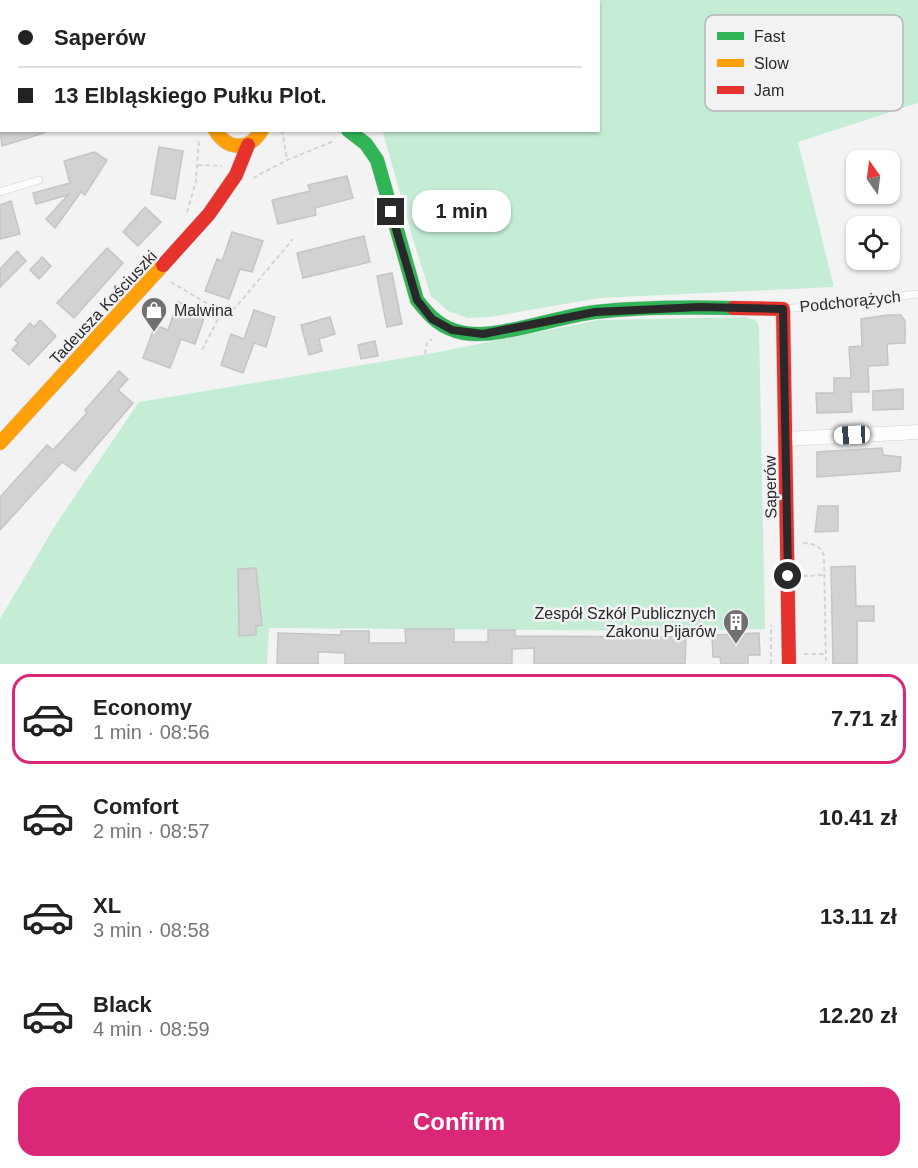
<!DOCTYPE html>
<html lang="en">
<head>
<meta charset="utf-8">
<style>
	:root { --surface:#fff; --page:#f6f6f6; --text:#222; --muted:#767676; --line:#e0e0e0; --accent:#db2777 }
	body { margin:0; font-family:Helvetica,sans-serif; background:var(--page); color:var(--text); height:100vh; display:flex; flex-direction:column; font-size:22px; white-space:nowrap }
	* { box-sizing:border-box; margin:0 }
	p { font-size:20px; color:var(--muted) }
	.icon { flex:none; width:33px; height:33px; fill:none; stroke:currentColor; stroke-width:2; stroke-linecap:round; stroke-linejoin:round }
	.map { position:relative; height:664px; overflow:hidden }
	.panel { display:flex; flex-direction:column; background:var(--surface); flex:1 }
	.panel>* { flex:none }
	.guide { position:absolute; left:0px; top:0px; width:600px; height:132px; box-shadow:0 2px 4px #0004; display:grid; align-content:center; height:132px; padding:0 18px; background:var(--surface) }
	.needle { width:39px; rotate:346deg }
	.buttons { position:absolute; left:846px; top:150px; display:grid; gap:12px }
	.buttons a { display:grid; place-items:center; width:54px; height:54px; border-radius:12px; background:var(--surface); box-shadow:0 2px 4px #0004; font-size:30px }
	.end { position:absolute; width:27px; height:27px; margin:-14px; border:8px solid #29292b; background:#fff; box-shadow:0 0 0 3px #fff }
	.from { border-radius:50% }
	.bubble { position:absolute; height:42px; border-radius:18px; background:var(--surface); box-shadow:0 2px 4px #0004; font-size:20px; font-weight:700; line-height:42px; text-align:center }
	.car { position:absolute; width:18px; height:36px; margin:-18px -9px; border-radius:8px; box-shadow:0 0 4px 2px #0007; background:linear-gradient(#fff 24%,#345 0 40%,#fff 0 76%,#345 0 86%,#fff 0) }
	.guide b { display:flex; align-items:center; gap:21px; height:57px; font-size:22px }
	.guide b+b { border-top:2px solid var(--line) }
	.guide i { width:15px; height:15px; background:var(--text) }
	ul { padding:10px 0 0; list-style:none }
	li { display:flex; align-items:center; gap:18px; height:90px; margin:0 12px 9px; padding:0 6px; border:3px solid transparent; border-radius:18px }
	li div { flex:1 }
	li b { display:block; font-size:22px }
	li em { font-style:normal; font-weight:700 }
	li.current { border-color:var(--accent) }
	li>.icon { width:54px; height:54px; stroke-width:1.5 }
	.primary-button { display:flex; gap:12px; margin-top:auto; padding:12px 18px }
	.primary-button a { flex:1; height:69px; border-radius:18px; background:var(--accent); color:#fff; font-size:24px; font-weight:700; line-height:69px; text-align:center }
	.map>svg:first-child { display:block }
	.green { fill:#c5edd6 }
	.building { fill:#d2d2d3; stroke:#c5c5c6; stroke-width:1.5 }
	.lines { fill:none; stroke-linecap:round; stroke-linejoin:round }
	.lane-casing { stroke:#d1d1d2; stroke-width:8 }
	.street-casing { stroke:#d1d1d2; stroke-width:15 }
	.fast-casing { stroke:#d1d1d2; stroke-width:15 }
	.slow-casing { stroke:#d1d1d2; stroke-width:15 }
	.jam-casing { stroke:#d1d1d2; stroke-width:15 }
	.path { stroke:#d4d4d5; stroke-width:2; stroke-dasharray:4.5 3; stroke-linecap:butt }
	.lane { stroke:#fdfdfd; stroke-width:7 }
	.street { stroke:#fdfdfd; stroke-width:14 }
	.fast { stroke:#30b455; stroke-width:14 }
	.slow { stroke:#ff9f0a; stroke-width:14 }
	.jam { stroke:#e5322d; stroke-width:14 }
	.route { stroke:#29292b; stroke-width:8 }
	.labels { text-anchor:middle; stroke-width:5; stroke-linejoin:round; paint-order:stroke }
	.street-label { font-size:16px; fill:#29292b; stroke:#f2f2f5 }
	.poi-label { font-size:16px; fill:#29292b; stroke:#f2f2f5; text-anchor:start }
	.key { fill:#f2f2f5; stroke:#b6b6b8; stroke-width:1.5 }
	.key-label { font-size:16px; fill:#29292b }
</style>
</head>
<body>
<div class="map">
<svg width="918" height="664" viewBox="0 0 918 664">
	<rect width="100%" height="100%" fill="#f3f3f4"/>
	<g class="green">
		<polygon points="179,0 473,0 179,2"/>
		<polygon points="490,0 918,0 918,103 798,142 834,287 600,298 489,317 468,318 448,311 431,296 415,246 383,133 380,131 598,130 598,2 487,1"/>
		<polygon points="746,317 757,321 759,327 765,629 685,631 269,628 267,664 0,664 0,619 56,524 139,402 428,354 599,320"/>
	</g>
	<g class="building">
		<polygon points="0,130 43,130 44,133 2,146"/>
		<polygon points="159,147 183,151 175,199 151,194"/>
		<polygon points="94,152 107,160 85,195 81,192 55,228 46,219 68,195 36,204 33,193 70,183 64,161"/>
		<polygon points="347,176 353,198 315,208 316,215 278,224 272,200 310,191 308,185"/>
		<polygon points="11,201 20,234 0,239 0,205"/>
		<polygon points="145,207 161,222 138,246 123,232"/>
		<polygon points="232,232 263,241 252,272 240,269 229,299 205,291 217,259 222,261"/>
		<polygon points="364,236 370,262 303,278 297,253"/>
		<polygon points="107,248 123,263 74,318 57,303"/>
		<polygon points="17,251 26,261 0,287 0,269"/>
		<polygon points="42,257 51,266 39,279 30,270"/>
		<polygon points="392,273 402,324 387,327 377,276"/>
		<polygon points="178,302 206,313 195,344 181,339 170,368 143,358 155,325 168,330"/>
		<polygon points="254,310 275,317 266,347 254,343 243,373 221,365 231,334 244,339"/>
		<polygon points="888,315 901,315 905,321 905,343 887,344 888,365 868,366 869,392 851,392 852,412 817,413 816,393 834,393 834,378 851,378 849,347 862,346 861,319"/>
		<polygon points="330,317 335,334 319,339 322,351 309,355 301,325"/>
		<polygon points="40,320 56,336 29,365 12,350 18,343 15,340 30,323 34,327"/>
		<polygon points="375,341 378,356 361,359 358,345"/>
		<polygon points="119,371 128,379 118,390 133,403 75,471 62,462 0,530 0,497 47,445 53,450 87,413 85,410"/>
		<polygon points="903,389 903,409 873,410 873,391"/>
		<polygon points="882,448 883,455 901,457 900,471 817,477 817,452"/>
		<polygon points="818,506 838,506 838,531 815,532"/>
		<polygon points="855,566 856,606 874,606 874,621 857,621 857,664 833,664 831,567"/>
		<polygon points="256,568 262,625 256,626 256,635 239,636 238,569"/>
		<polygon points="405,629 454,629 454,642 488,642 488,630 515,630 515,636 686,637 685,664 534,664 534,648 512,649 512,664 345,664 345,653 323,652 318,652 318,664 277,664 278,633 341,635 341,631 369,631 369,643 406,643"/>
		<polygon points="759,633 760,655 748,655 748,664 721,664 720,657 713,657 712,635"/>
	</g>
	<g class="lines">
		<g class="lane-casing">
			<g id="lane">
				<polyline points="0,192 39,180"/>
				<polyline points="785,309 918,294"/>
			</g>
		</g>
		<g class="street-casing">
			<polyline id="street" points="785,439 918,432"/>
		</g>
		<g class="fast-casing">
			<path id="fast" d="M348,130L366,144L377,160L417,300C430,317 442,329 464,333C499,339 558,316 595,312C640,307 688,307 733,308"/>
		</g>
		<g class="slow-casing">
			<g id="slow">
				<polyline points="163,0 163,2"/>
				<path d="M215,130C228,151 249,151 262,130"/>
				<polyline points="0,443 163,265"/>
			</g>
		</g>
		<g class="jam-casing">
			<g id="jam">
				<polyline points="163,265 209,214 236,175 248,145"/>
				<polyline points="733,308 783,309 789,664"/>
			</g>
		</g>
		<g class="path">
			<polyline points="479,2 482,0"/>
			<polyline points="282,130 287,160"/>
			<polyline points="198,165 222,166"/>
			<polyline points="253,178 287,160 334,141"/>
			<polyline points="187,212 196,181 199,139"/>
			<polyline points="171,282 223,313"/>
			<polyline points="202,350 219,317 235,308 293,239"/>
			<polyline points="425,354 427,343 432,339"/>
			<path d="M803,543C813,544 821,545 824,556L826,664"/>
			<polyline points="803,576 824,575"/>
			<polyline points="804,654 825,654"/>
			<polyline points="771,664 771,625"/>
		</g>
		<use href="#lane" class="lane"/>
		<use href="#street" class="street"/>
		<use href="#fast" class="fast"/>
		<use href="#slow" class="slow"/>
		<use href="#jam" class="jam"/>
	</g>
	<g class="lines">
		<polyline class="route" points="391,212 417,300 432,319 452,330 483,334 595,312 700,307 783,309 788,576"/>
	</g>
	<defs>
		<g id="shop-pin" transform="scale(1.35)"><path d="M0 17L-7.5 6A9.5 9.5 0 1 1 7.5 6Z" fill="#707071" stroke="#f2f2f5"/><path d="M-5-2.5h2.3a2.7 3.5 0 0 1 5.4 0H5L5.5 6h-11ZM-1.5-2.5h3a1.5 2.3 0 0 0-3 0Z" fill="#fff"/></g>
		<g id="building-pin" transform="scale(1.35)"><path d="M0 17L-7.5 6A9.5 9.5 0 1 1 7.5 6Z" fill="#707071" stroke="#f2f2f5"/><path d="M-4-6H4V6H1V3H-1V6H-4ZM-2.5-4.3h1.7v1.8h-1.7ZM.8-4.3h1.7v1.8H.8ZM-2.5-1h1.7V.8h-1.7ZM.8-1h1.7V.8H.8Z" fill="#fff"/></g>
	</defs>
	<g fill-rule="evenodd">
		<use href="#shop-pin" x="154" y="310"/>
		<use href="#building-pin" x="736" y="622"/>
	</g>
	<g class="labels">
		<g class="street-label">
			<text transform="translate(850 301) rotate(-6)" y="6">Podchorążych</text>
			<text transform="translate(103 307) rotate(-47)" y="6">Tadeusza Kościuszki</text>
			<text transform="translate(770 487) rotate(-91)" y="6">Saperów</text>
		</g>
		<g class="poi-label">
			<text x="174" y="316">Malwina</text>
			<text x="716" y="619" text-anchor="end">Zespół Szkół Publicznych<tspan x="716" dy="18">Zakonu Pijarów</tspan></text>
		</g>
	</g>
	<rect x="705" y="15" width="198" height="96" rx="9" class="key"/>
	<rect x="717" y="32" width="27" height="8" fill="#30b455"/>
	<rect x="717" y="59" width="27" height="8" fill="#ff9f0a"/>
	<rect x="717" y="86" width="27" height="8" fill="#e5322d"/>
	<g class="key-label">
		<text x="754" y="42">Fast</text>
		<text x="754" y="69">Slow</text>
		<text x="754" y="96">Jam</text>
	</g>
</svg>
<div class="buttons">
<a><svg class="needle" viewBox="-14 -14 28 28"><path d="M0-13l5 13h-10z" fill="#e53935"/><path d="M0 13l5-13h-10z" fill="#767676"/></svg></a>
<a><svg class="icon" aria-label="locate" viewBox="0 0 24 24"><circle cx="12" cy="12" r="6"/><path d="M12 2v4M12 18v4M2 12h4M18 12h4"/></svg></a>
</div>
<i class="end from" style="left:788px;top:576px"></i>
<i class="end" style="left:391px;top:212px"></i>
<div class="bubble" style="left:412px;top:190px;width:99px">1 min</div>
<i class="car" style="left:852px;top:435px;rotate:267deg"></i>
<div class="guide">
<b><i class="from"></i>Saperów</b>
<b><i></i>13 Elbląskiego Pułku Plot.</b>
</div>
</div>
<section class="panel">
<ul>
<li class="current"><svg class="icon" aria-label="car" viewBox="0 0 24 24"><path d="M5 17H2v-5l4-1 3-4h7l3 4 3 1v5h-3M9 17h6M6 11h13"/><circle cx="7" cy="17" r="2"/><circle cx="17" cy="17" r="2"/></svg><div><b>Economy</b><p>1 min · 08:56</p></div><em>7.71 zł</em></li>
<li><svg class="icon" aria-label="car" viewBox="0 0 24 24"><path d="M5 17H2v-5l4-1 3-4h7l3 4 3 1v5h-3M9 17h6M6 11h13"/><circle cx="7" cy="17" r="2"/><circle cx="17" cy="17" r="2"/></svg><div><b>Comfort</b><p>2 min · 08:57</p></div><em>10.41 zł</em></li>
<li><svg class="icon" aria-label="car" viewBox="0 0 24 24"><path d="M5 17H2v-5l4-1 3-4h7l3 4 3 1v5h-3M9 17h6M6 11h13"/><circle cx="7" cy="17" r="2"/><circle cx="17" cy="17" r="2"/></svg><div><b>XL</b><p>3 min · 08:58</p></div><em>13.11 zł</em></li>
<li><svg class="icon" aria-label="car" viewBox="0 0 24 24"><path d="M5 17H2v-5l4-1 3-4h7l3 4 3 1v5h-3M9 17h6M6 11h13"/><circle cx="7" cy="17" r="2"/><circle cx="17" cy="17" r="2"/></svg><div><b>Black</b><p>4 min · 08:59</p></div><em>12.20 zł</em></li>
</ul>
<div class="primary-button"><a>Confirm</a></div>
</section>
</body>
</html>
